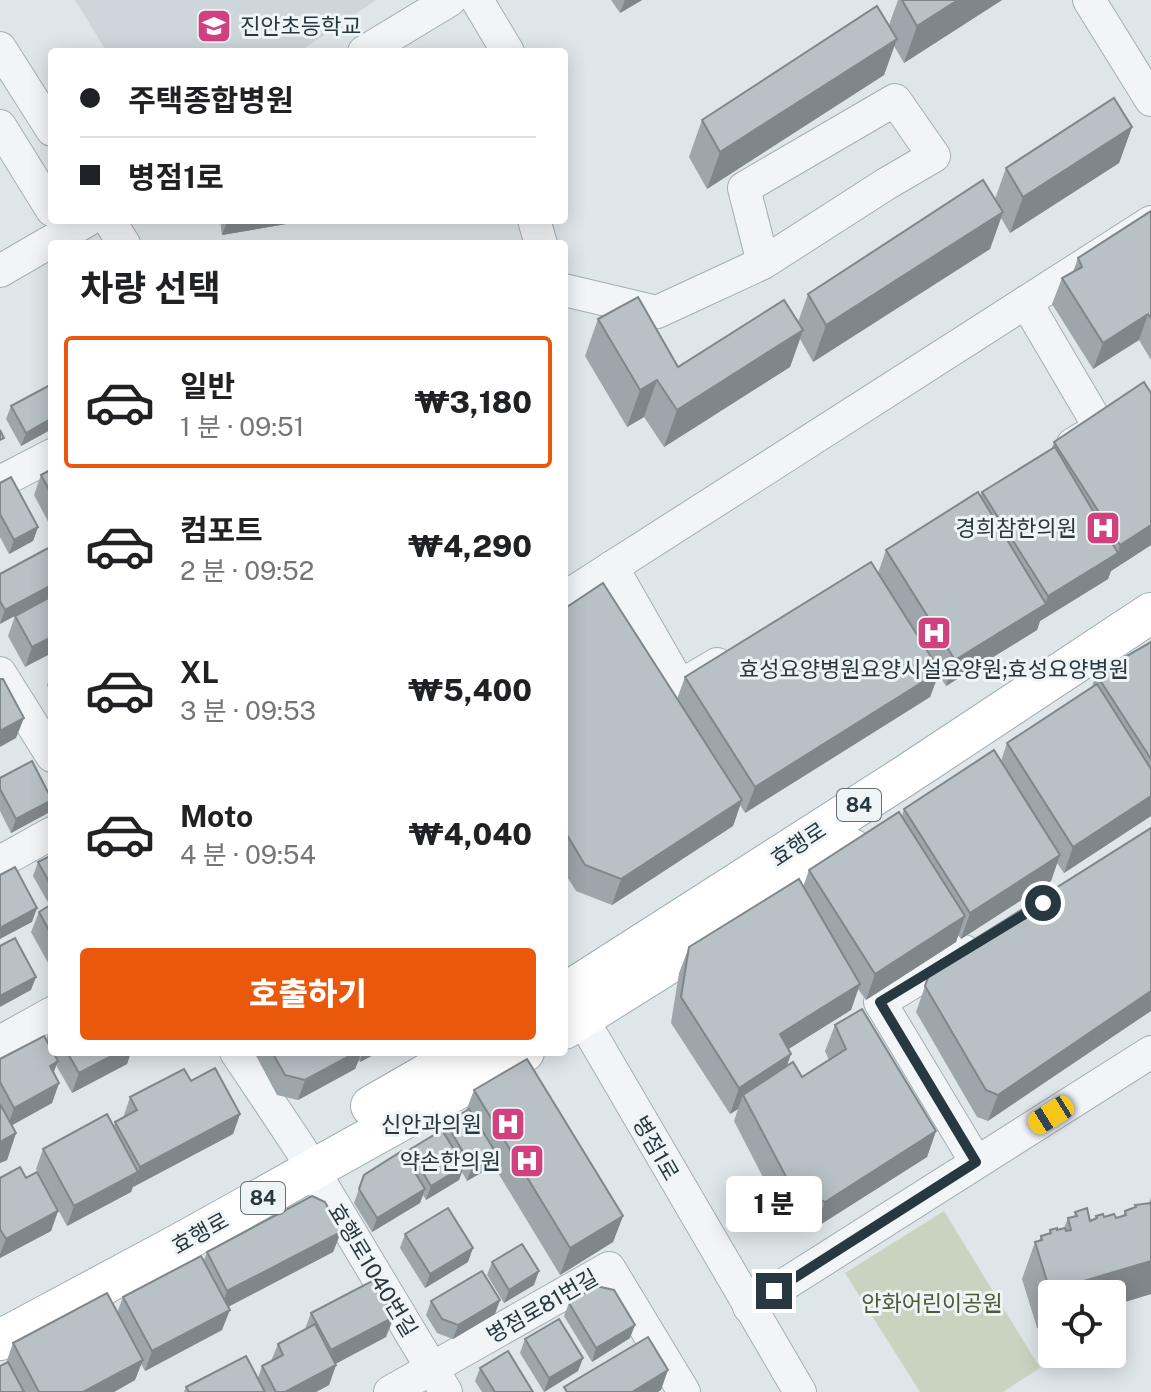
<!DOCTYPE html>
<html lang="ko">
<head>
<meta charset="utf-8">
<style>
	:root { --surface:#fff; --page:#f6f6f6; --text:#202124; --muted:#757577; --line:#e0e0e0; --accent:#ea580c }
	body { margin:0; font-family:"Public Sans","Noto Sans KR",sans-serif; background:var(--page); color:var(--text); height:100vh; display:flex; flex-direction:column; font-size:30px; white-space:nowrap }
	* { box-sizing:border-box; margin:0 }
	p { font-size:26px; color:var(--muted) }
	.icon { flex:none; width:44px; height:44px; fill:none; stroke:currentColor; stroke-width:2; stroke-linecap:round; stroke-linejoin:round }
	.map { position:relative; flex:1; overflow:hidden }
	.details { position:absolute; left:48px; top:240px; width:520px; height:816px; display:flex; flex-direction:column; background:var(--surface); border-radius:8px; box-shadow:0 4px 20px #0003 }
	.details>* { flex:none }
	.banner { position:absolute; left:48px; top:48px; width:520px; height:176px; border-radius:8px; box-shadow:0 4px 20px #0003; display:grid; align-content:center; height:176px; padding:0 32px; background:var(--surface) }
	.fabs { position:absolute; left:1038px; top:1280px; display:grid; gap:16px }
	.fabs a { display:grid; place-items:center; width:88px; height:88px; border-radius:8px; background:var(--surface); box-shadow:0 4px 20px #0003; font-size:40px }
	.end { position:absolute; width:36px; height:36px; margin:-18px; border:10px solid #283841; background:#fff; box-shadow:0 0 0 4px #fff }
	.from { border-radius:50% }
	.bubble { position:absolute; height:56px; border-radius:8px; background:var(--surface); box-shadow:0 4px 20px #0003; font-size:26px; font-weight:800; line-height:56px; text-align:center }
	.car { position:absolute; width:24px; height:48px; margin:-24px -12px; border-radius:10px; box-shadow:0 0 6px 2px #0007; background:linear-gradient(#f5c518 24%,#345 0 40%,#f5c518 0 76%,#345 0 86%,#f5c518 0) }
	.banner b { display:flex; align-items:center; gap:28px; height:76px; font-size:30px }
	.banner b+b { border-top:2px solid var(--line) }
	.banner i { width:20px; height:20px; background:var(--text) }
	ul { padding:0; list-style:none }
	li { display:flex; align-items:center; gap:24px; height:132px; margin:0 16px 12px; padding:0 16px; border:4px solid transparent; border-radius:8px }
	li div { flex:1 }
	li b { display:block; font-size:30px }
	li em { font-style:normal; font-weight:800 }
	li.selected { border-color:var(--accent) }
	li>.icon { width:72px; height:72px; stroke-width:1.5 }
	h2 { padding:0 32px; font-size:36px; line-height:96px }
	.primary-button { display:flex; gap:16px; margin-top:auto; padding:16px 32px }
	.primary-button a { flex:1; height:92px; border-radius:8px; background:var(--accent); color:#fff; font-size:32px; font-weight:800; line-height:92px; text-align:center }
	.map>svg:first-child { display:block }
	.built { fill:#cdd6db }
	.green { fill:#cad3c0 }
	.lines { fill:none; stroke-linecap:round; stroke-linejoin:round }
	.minor-casing { stroke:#a4aeb3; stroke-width:34 }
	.major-casing { stroke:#9eaeb5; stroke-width:42 }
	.minor { stroke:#f2f5f7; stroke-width:32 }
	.major { stroke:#fff; stroke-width:40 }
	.wall { fill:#9da6aa }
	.shaded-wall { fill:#80878b }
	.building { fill:#b7c1c6; stroke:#80878b; stroke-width:2 }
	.route { stroke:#283841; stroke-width:10 }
	.labels { text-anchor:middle; stroke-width:6; stroke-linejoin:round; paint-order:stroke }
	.shield { fill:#eff4f6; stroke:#647077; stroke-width:2 }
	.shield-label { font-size:20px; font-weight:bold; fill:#283841 }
	.poi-label { font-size:22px; fill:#283841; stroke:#eff4f6; text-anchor:end }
	.street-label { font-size:22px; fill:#283841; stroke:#eff4f6 }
	.park-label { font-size:22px; fill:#485d35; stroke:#eff4f6 }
</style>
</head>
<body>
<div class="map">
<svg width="1151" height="1392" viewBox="0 0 1151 1392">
	<rect width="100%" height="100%" fill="#dfe6e9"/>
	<polygon class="built" points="75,0 376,0 299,52 107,52"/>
	<polygon class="green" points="944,1211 1040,1368 1003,1392 920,1392 845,1273"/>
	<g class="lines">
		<g class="minor-casing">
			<g id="minor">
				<polyline points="477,0 508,52"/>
				<polyline points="1089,0 1151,100"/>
				<polyline points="0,48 52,130"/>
				<polyline points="364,52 450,0"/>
				<polyline points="0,126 52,210"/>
				<polyline points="109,220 124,244"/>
				<polyline points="534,220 541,244"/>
				<polyline points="0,271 88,220"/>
				<polyline points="564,290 657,312 763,263 886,184 934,156 895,100 744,188 763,263"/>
				<polyline points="1026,302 1100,428 1073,444"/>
				<polyline points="0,482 52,455"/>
				<polyline points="612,567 680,686 717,664"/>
				<polyline points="564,598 1151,222"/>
				<polyline points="0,673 52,756"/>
				<polyline points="0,862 52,833"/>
				<polyline points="964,951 880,1002 976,1162"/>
				<polyline points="570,998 800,1392"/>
				<polyline points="0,1042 52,1013"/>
				<polyline points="236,1052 300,1148 446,1392"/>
				<polyline points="749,1307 1151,1052"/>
				<polyline points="390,1392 609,1268 684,1392"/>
			</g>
		</g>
		<g class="major-casing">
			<g id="major">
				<polyline points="564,994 903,777 1151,613"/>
				<polyline points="564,1029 852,849"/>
				<polyline points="371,1106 465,1052"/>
				<polyline points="0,1340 181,1243 524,1052"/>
			</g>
		</g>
		<use href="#minor" class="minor"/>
		<use href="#major" class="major"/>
	</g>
	<g class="wall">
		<polygon points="611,0 642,0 620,13"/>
		<polygon points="898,0 1002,0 904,63 894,46 884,75 707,189 689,157 702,120 889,25"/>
		<polygon points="1132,127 1119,163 1010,233 1001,218 990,249 813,362 800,339 790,367 664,447 644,417 627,427 585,356 598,319 678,367 798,322 808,294 995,199 1006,168"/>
		<polygon points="1151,211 1151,360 1139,340 1093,369 1052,304 1062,278 1073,272 1078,258"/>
		<polygon points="220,220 293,220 292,223 222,235"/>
		<polygon points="52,384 52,429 21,446 6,419 11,406"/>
		<polygon points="1054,442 1151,545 1111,571 1108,579 1040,621 1037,630 946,686 938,674 930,697 745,813 740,805 733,826 612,905 576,891 564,872 564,609 677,699 685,677 878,573 886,550 980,496 982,492 1052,448"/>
		<polygon points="52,469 52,529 34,495 41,475"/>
		<polygon points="0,483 38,527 33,541 9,554 0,537"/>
		<polygon points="52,546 0,624 0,574"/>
		<polygon points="52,596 25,667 8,636 15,616"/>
		<polygon points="1151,642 1151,816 1064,873 1057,863 1051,881 961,939 958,935 956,942 866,1000 858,989 851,1010 788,1049 787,1066 802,1077 829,1060 825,1051 835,1025 936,1131 927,1157 815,1228 782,1214 734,1121 738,1109 730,1114 671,1023 679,973 689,947 803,887 809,870 902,816 904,809 1001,761 1007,743 1092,687 1096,674"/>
		<polygon points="52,672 52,693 47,685"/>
		<polygon points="0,778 48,813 11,833 0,811"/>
		<polygon points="1151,828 988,1121 977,1117 916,1012 932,966"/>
		<polygon points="52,855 52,970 31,932 39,912 50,906 33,876 38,862"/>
		<polygon points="52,1024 52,1052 131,1052 127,1064 72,1093 56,1065 54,1072 59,1083 52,1103 12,1125 16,1133 7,1160 0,1163 0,1059 46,1040"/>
		<polygon points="254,1052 379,1052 360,1062 359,1060 355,1069 298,1100 277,1095"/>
		<polygon points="191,1081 240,1114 233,1134 133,1187 131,1192 67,1226 36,1169 43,1149 114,1126 115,1122 123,1118 130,1097"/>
		<polygon points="474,1090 623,1216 613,1242 560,1275 492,1163 491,1167 467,1181 462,1172 459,1180 426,1200 423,1195 420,1203 372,1232 354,1203 364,1175 406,1158 409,1150 443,1132 446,1123 466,1111"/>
		<polygon points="0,1178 26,1178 58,1211 51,1231 0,1258"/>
		<polygon points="1151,1197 1151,1294 1037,1328 1022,1279 1035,1242 1039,1241 1041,1236 1049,1233 1050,1230 1064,1228 1068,1218 1074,1217 1075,1212 1090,1221 1095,1219 1096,1216 1116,1218 1123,1216 1125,1211 1134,1208 1135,1205 1149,1203"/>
		<polygon points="341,1232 333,1252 228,1307 222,1330 145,1371 141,1364 135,1380 114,1392 0,1392 6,1363 13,1343 117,1313 123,1297 204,1260 207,1252"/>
		<polygon points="405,1234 468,1262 425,1288 400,1248"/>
		<polygon points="492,1262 534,1285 504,1303 487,1275"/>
		<polygon points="431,1301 495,1314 453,1339 437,1333 426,1315"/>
		<polygon points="569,1303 630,1338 592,1362 564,1316"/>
		<polygon points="311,1313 386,1337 335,1364 336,1365 329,1385 316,1392 184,1392 186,1387 258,1378 262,1366 271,1361 278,1344 305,1329"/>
		<polygon points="525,1339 583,1358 578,1371 544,1392 520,1353"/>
		<polygon points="480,1368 533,1392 482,1392 475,1381"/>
	</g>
	<g class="shaded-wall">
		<polygon points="625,0 642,0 620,13"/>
		<polygon points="958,0 1002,0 904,63 917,26"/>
		<polygon points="897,39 884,75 707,189 720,152"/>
		<polygon points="1132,127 1119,163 1010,233 1023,197"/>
		<polygon points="1003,212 990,249 813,362 826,325"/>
		<polygon points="228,220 293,220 292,223 222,235"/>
		<polygon points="1148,314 1139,340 1093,369 1103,343"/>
		<polygon points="803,330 790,367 664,447 677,410"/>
		<polygon points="657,380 644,417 627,427 640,390"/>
		<polygon points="52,418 52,429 21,446 26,433"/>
		<polygon points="1151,525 1151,545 1111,571 1108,579 1040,621 1037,630 946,686 955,660 1045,604 1048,596 1118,553 1120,545"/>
		<polygon points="38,527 33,541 9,554 14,540"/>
		<polygon points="52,585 52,596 0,624 5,610"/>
		<polygon points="52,637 52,653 25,667 32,647"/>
		<polygon points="940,671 930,697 745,813 755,787"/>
		<polygon points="24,718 16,738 0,747 0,731"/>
		<polygon points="1151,796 1151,816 1064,873 1073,847"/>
		<polygon points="52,800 48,813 11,833 16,819"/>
		<polygon points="742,800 733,826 612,905 621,879"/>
		<polygon points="1060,855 1051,881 961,939 970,913"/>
		<polygon points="37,908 32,922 0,939 0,928"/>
		<polygon points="965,916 956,942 866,1000 875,974"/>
		<polygon points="36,977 31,990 0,1007 0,996"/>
		<polygon points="860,984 851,1010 771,1060 780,1034"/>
		<polygon points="1151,991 1151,1011 988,1121 998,1095"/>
		<polygon points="119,1052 131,1052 127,1064 72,1093 79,1073"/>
		<polygon points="357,1052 362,1052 355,1069 298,1100 305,1080"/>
		<polygon points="363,1052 379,1052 360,1062"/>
		<polygon points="791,1054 782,1081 743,1095 738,1109 730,1114 739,1088"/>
		<polygon points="58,1061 50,1081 50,1066"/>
		<polygon points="59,1083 52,1103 7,1128 14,1108"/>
		<polygon points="240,1114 233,1134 133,1187 140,1167"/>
		<polygon points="936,1131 927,1157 815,1228 825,1202"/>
		<polygon points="16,1133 7,1160 0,1163 0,1142"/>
		<polygon points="496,1153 491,1167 467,1181 472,1167"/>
		<polygon points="464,1166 459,1180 426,1200 431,1186"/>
		<polygon points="138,1172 131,1192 67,1226 74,1206"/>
		<polygon points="425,1189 420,1203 372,1232 377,1218"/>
		<polygon points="58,1211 51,1231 0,1258 0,1254 6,1239"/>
		<polygon points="623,1216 613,1242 560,1275 570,1248"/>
		<polygon points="341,1232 333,1252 220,1311 227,1291"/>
		<polygon points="473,1248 468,1262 425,1288 430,1274"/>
		<polygon points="1151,1261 1151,1294 1112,1306 1112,1294 1052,1294 1052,1324 1037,1328 1050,1291"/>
		<polygon points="539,1271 534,1285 504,1303 509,1290"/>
		<polygon points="500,1300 495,1314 453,1339 458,1325"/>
		<polygon points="230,1310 222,1330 145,1371 152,1351"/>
		<polygon points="394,1317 386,1337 324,1370 331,1350"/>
		<polygon points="635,1325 630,1338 592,1362 596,1348"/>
		<polygon points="583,1358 578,1371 544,1392 549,1378"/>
		<polygon points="143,1360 135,1380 114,1392 83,1392"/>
		<polygon points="336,1365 329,1385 316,1392 285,1392"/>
		<polygon points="668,1370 661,1390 658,1392 632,1392"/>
	</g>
	<g class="building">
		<polygon points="902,0 958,0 917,26"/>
		<polygon points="877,6 897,39 720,152 702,120"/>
		<polygon points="1114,98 1132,127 1023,197 1006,168"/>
		<polygon points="983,180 1003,212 826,325 808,294"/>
		<polygon points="1151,211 1151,318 1148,314 1103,343 1062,278 1082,267 1078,258"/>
		<polygon points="638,297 678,367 784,300 803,330 677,410 657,380 640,390 598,319"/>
		<polygon points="1144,382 1151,393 1151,525 1120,545 1054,442"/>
		<polygon points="52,384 52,418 26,433 11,406"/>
		<polygon points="0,430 4,438 0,440"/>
		<polygon points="1055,447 1118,553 1048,596 982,492"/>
		<polygon points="52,469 52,495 41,475"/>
		<polygon points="11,477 38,527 14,540 0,514 0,483"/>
		<polygon points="978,492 1046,604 955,660 886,550"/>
		<polygon points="52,546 52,585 5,610 0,601 0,574"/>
		<polygon points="871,562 940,671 755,787 685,677"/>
		<polygon points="603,583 742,800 621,879 585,865 564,830 564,609"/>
		<polygon points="52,596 52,637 32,647 15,616"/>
		<polygon points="1151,642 1151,759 1096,674"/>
		<polygon points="0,679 3,679 24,718 0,731"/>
		<polygon points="1097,684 1151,769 1151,796 1073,847 1007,743"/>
		<polygon points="994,750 1060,855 970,913 904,809"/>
		<polygon points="32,761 52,800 16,819 0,789 0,778"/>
		<polygon points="899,812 965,916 875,974 809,870"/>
		<polygon points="1151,828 1151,991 998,1095 986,1090 925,986 932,966"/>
		<polygon points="52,855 52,887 38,862"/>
		<polygon points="15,867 37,908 0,928 0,875"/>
		<polygon points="799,879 860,984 780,1034 791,1054 739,1088 681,997 689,947"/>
		<polygon points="52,904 52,936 39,912"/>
		<polygon points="15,938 36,977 0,996 0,946"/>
		<polygon points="862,1009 936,1131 825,1202 792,1188 743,1095 793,1062 802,1077 846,1049 835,1025"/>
		<polygon points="44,1036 58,1061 50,1066 59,1083 14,1108 0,1082 0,1059"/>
		<polygon points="67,1052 119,1052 79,1073"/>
		<polygon points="272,1052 357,1052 305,1080 285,1075"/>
		<polygon points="527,1059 623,1216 570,1248 474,1090"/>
		<polygon points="215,1068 240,1114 140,1167 115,1122 137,1110 130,1097 184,1069 191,1081"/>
		<polygon points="0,1104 16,1133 0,1142"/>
		<polygon points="469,1109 496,1153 472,1167 446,1123"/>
		<polygon points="107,1114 138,1172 74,1206 43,1149"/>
		<polygon points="442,1130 464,1166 431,1186 409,1150"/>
		<polygon points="402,1151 425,1189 377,1218 359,1189 364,1175"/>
		<polygon points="20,1167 26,1178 37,1172 58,1211 6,1239 0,1229 0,1178"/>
		<polygon points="312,1196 325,1202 341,1232 227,1291 207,1252"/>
		<polygon points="1150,1203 1151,1206 1151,1261 1050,1291 1035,1242 1042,1240 1041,1236 1051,1233 1050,1230 1057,1228 1057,1230 1065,1228 1066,1231 1071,1230 1068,1218 1077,1216 1075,1212 1087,1208 1090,1221 1097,1218 1096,1216 1103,1214 1104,1217 1114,1214 1116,1218 1126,1215 1125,1211 1136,1207 1135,1205"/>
		<polygon points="448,1208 473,1248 430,1274 405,1234"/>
		<polygon points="522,1244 539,1271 509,1290 492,1262"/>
		<polygon points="201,1256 230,1310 152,1351 123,1297"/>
		<polygon points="482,1271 500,1300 458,1325 442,1319 431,1301"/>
		<polygon points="374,1280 394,1317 331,1350 311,1313"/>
		<polygon points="596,1286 614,1290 635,1325 596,1348 569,1303"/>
		<polygon points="107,1293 143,1360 83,1392 39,1392 13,1343"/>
		<polygon points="559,1319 583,1358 549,1378 525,1339"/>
		<polygon points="315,1324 336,1365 285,1392 276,1392 262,1366 283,1355 278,1344"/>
		<polygon points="648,1337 668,1370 632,1392 567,1392 564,1387"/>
		<polygon points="508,1351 533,1392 495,1392 480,1368"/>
		<polygon points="246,1356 265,1392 189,1392 186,1387"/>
		<polygon points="8,1362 24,1392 0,1392 0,1366"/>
	</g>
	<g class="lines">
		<polyline class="route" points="774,1291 976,1162 880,1002 1043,903"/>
	</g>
	<defs>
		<g id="school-square" transform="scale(1.8)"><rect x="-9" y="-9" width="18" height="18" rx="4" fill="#d14180" stroke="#eff4f6"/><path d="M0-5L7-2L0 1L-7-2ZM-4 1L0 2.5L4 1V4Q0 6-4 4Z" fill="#fff"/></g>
		<g id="hospital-square" transform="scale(1.8)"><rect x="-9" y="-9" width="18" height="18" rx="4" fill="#d14180" stroke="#eff4f6"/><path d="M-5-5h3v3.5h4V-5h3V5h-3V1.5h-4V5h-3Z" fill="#fff"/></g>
	</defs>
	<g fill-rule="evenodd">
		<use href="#school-square" x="214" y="26"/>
		<use href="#hospital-square" x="1103" y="528"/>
		<use href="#hospital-square" x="934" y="633"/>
		<use href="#hospital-square" x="508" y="1124"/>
		<use href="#hospital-square" x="527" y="1161"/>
	</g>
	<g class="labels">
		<g class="shield">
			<rect x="837" y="789" width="44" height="32" rx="6"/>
			<rect x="241" y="1182" width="44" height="32" rx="6"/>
		</g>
		<g class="shield-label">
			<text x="859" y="812">84</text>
			<text x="263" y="1205">84</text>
		</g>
		<g class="poi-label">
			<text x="240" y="34" text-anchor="start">진안초등학교</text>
			<text x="1077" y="536">경희참한의원</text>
			<text x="934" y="677" text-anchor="middle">효성요양병원요양시설요양원;효성요양병원</text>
			<text x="482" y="1132">신안과의원</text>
			<text x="501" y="1169">약손한의원</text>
		</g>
		<g class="street-label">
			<text transform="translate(798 844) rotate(-33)" y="8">효행로</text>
			<text transform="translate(656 1148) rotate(60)" y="8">병점1로</text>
			<text transform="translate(200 1233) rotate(-29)" y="8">효행로</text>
			<text transform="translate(373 1270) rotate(59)" y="8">효행로1040번길</text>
			<text transform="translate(542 1306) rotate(-30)" y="8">병점로81번길</text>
		</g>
		<g class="park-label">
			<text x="932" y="1311">안화어린이공원</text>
		</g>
	</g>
</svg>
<div class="fabs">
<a><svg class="icon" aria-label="locate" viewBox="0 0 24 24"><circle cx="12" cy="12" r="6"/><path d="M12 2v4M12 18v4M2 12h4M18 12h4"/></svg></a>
</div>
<i class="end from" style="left:1043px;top:903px"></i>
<i class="end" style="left:774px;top:1291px"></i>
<div class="bubble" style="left:726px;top:1176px;width:96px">1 분</div>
<i class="car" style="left:1051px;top:1115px;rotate:238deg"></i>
<div class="banner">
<b><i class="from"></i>주택종합병원</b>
<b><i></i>병점1로</b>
</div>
<section class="details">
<h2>차량 선택</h2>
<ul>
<li class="selected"><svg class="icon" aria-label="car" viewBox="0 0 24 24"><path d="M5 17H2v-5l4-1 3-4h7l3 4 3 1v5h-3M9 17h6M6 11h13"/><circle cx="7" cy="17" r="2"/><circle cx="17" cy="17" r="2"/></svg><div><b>일반</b><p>1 분 · 09:51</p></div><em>₩3,180</em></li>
<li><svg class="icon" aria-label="car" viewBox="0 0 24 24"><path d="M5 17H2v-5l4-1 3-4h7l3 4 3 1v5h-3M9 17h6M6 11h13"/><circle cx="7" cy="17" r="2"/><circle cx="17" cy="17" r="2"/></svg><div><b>컴포트</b><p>2 분 · 09:52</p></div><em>₩4,290</em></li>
<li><svg class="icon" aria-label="car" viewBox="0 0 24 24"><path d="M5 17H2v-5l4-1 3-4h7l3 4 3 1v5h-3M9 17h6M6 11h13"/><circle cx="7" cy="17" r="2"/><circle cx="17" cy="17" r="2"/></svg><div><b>XL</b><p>3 분 · 09:53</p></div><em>₩5,400</em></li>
<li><svg class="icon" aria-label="car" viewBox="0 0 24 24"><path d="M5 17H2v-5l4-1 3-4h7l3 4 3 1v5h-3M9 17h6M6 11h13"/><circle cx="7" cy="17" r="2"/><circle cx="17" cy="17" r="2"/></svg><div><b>Moto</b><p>4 분 · 09:54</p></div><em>₩4,040</em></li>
</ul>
<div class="primary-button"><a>호출하기</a></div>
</section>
</div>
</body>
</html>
